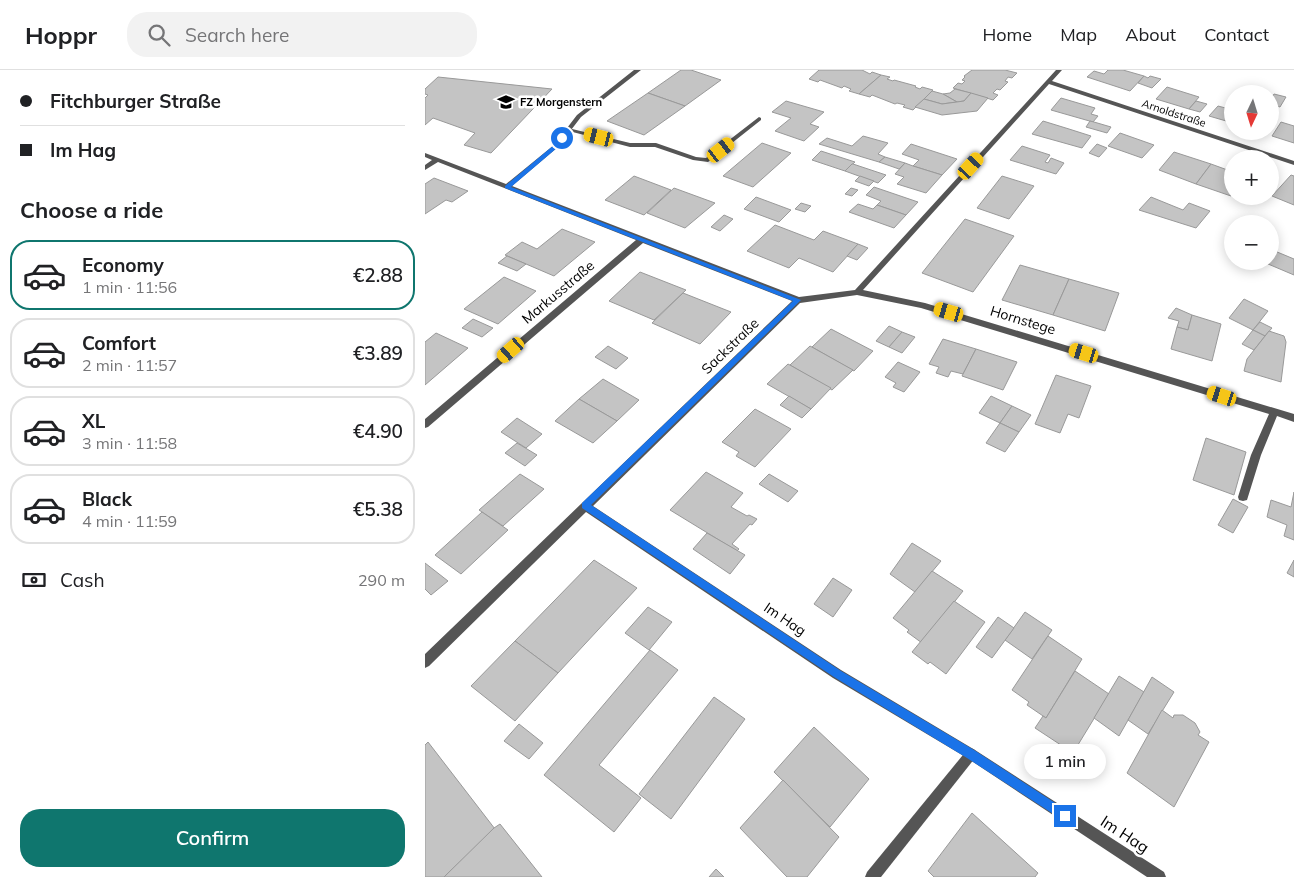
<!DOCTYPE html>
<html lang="en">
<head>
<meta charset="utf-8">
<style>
	:root { --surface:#fff; --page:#f2f2f2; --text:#202124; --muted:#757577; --line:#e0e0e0; --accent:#0f766e }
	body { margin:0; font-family:Mulish,sans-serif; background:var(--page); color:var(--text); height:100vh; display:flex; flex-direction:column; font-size:19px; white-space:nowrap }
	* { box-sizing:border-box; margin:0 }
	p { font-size:16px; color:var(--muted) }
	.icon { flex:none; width:28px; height:28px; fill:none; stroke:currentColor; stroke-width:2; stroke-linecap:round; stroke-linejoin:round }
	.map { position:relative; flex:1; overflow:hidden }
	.drawer { display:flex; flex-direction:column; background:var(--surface); width:425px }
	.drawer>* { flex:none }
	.hud { display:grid; align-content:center; height:110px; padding:0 20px; background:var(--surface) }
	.needle { width:32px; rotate:184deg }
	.buttons { position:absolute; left:799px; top:15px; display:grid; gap:10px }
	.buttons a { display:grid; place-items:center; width:55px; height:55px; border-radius:50%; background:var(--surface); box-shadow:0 2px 12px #0003; font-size:25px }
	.end { position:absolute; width:22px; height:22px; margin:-11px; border:6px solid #1a73e8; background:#fff; box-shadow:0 0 0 2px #fff }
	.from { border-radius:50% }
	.bubble { position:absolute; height:35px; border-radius:18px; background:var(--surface); box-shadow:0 2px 12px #0003; font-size:16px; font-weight:600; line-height:35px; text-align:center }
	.car { position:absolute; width:15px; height:30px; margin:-15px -8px; border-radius:6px; box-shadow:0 0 4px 1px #0007; background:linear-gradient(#f5c518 24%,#345 0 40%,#f5c518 0 76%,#345 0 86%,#f5c518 0) }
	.hud b { display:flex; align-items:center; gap:18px; height:48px; font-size:19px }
	.hud b+b { border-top:1px solid var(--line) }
	.hud i { width:12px; height:12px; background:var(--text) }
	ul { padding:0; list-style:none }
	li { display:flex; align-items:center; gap:15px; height:70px; margin:0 10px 8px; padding:0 10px; border:2px solid var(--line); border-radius:20px }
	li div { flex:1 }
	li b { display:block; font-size:19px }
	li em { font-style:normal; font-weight:600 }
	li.on { border-color:var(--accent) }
	li>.icon { width:45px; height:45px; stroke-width:1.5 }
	h2 { padding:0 20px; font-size:22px; line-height:60px }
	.pay { display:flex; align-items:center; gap:12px; height:55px; padding:0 20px; font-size:19px }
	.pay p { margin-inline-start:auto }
	.cta { display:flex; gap:10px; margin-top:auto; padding:10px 20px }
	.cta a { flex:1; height:58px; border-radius:20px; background:var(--accent); color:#fff; font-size:20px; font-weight:600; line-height:58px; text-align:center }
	header { display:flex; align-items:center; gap:30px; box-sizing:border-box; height:70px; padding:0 25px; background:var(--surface); border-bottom:1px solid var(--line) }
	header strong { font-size:24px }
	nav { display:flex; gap:28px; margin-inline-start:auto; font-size:18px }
	.search { width:350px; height:45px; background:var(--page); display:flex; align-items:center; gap:12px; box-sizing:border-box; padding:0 18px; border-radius:20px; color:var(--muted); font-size:19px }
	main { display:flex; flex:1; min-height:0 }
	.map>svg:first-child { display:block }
	.building { fill:#c4c4c4; stroke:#999 }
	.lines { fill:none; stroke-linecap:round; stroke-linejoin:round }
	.service { fill:#555; fill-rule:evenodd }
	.minor { fill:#555; fill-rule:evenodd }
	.route { fill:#1a73e8 }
	.labels { text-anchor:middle; stroke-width:5; stroke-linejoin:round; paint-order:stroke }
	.far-poi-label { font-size:11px; font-weight:bold; fill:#000; stroke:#fff; text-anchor:start }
	.far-street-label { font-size:11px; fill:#000; stroke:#fff }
	.street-label { font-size:14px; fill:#000; stroke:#fff }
	.near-street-label { font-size:16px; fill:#000; stroke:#fff }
</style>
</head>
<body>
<header>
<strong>Hoppr</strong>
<div class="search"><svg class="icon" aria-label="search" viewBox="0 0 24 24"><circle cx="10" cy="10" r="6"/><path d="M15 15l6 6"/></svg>Search here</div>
<nav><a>Home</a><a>Map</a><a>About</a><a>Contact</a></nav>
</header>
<main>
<section class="drawer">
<div class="hud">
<b><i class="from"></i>Fitchburger Straße</b>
<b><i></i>Im Hag</b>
</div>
<h2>Choose a ride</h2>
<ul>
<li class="on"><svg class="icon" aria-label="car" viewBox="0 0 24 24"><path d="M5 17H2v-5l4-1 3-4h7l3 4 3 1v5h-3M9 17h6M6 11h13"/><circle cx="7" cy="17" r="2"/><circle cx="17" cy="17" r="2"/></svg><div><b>Economy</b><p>1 min · 11:56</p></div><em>€2.88</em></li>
<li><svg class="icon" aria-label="car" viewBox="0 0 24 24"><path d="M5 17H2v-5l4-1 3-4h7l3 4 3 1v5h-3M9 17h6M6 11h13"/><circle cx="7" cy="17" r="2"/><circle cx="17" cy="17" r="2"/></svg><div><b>Comfort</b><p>2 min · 11:57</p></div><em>€3.89</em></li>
<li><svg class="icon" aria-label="car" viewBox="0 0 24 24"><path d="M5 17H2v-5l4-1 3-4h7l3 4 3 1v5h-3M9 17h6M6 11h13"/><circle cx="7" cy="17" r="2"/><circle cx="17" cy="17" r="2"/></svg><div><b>XL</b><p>3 min · 11:58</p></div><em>€4.90</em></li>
<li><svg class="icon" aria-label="car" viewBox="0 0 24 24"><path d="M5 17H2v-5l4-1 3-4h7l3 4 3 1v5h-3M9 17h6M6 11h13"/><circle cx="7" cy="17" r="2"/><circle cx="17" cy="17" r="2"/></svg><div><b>Black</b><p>4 min · 11:59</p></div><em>€5.38</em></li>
</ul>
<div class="pay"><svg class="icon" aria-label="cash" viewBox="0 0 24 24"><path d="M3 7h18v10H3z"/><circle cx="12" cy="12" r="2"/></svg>Cash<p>290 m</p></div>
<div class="cta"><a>Confirm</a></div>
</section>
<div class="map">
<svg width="869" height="807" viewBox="0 0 869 807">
	<rect width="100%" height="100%" fill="#fff"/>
	<g class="building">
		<polygon points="256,0 266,0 296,10 260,36 223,23"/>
		<polygon points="394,0 437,0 445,4 447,2 456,5 434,24 424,21 426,19 419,16 417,18 395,10 393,12 384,9"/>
		<polygon points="547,0 580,0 592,3 587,8 583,7 580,11 583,12 575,20 572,19 568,23 573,25 568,30 528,18 533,13 537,14 540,11 537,10 540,7 539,6"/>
		<polygon points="683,0 698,0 719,6 705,21 662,7 669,1 679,4"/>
		<polygon points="456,5 465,7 462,9 468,11 469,10 491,16 490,17 495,19 497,17 508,20 488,40 478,37 480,35 472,33 470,34 447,25 445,27 434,24"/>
		<polygon points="719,6 723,8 725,6 736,9 727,18 713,13"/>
		<polygon points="13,7 127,19 66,83 39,75 50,63 8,48 0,55 0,28 3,25 0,24 0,19"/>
		<polygon points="742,17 774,27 764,39 731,29"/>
		<polygon points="530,19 546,23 539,31 532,32 518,24 525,23"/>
		<polygon points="507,21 518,24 532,32 517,34 499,29"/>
		<polygon points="223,23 260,36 219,65 182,51"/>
		<polygon points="546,23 563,28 552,41 517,45 490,37 499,29 517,34 539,31"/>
		<polygon points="849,24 861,27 855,37 845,34 845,30"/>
		<polygon points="636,28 670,38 666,44 673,46 668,52 626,40"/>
		<polygon points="361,31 399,42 385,54 394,57 379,71 350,61 366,48 347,42"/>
		<polygon points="771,31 782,34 775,42 764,39"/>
		<polygon points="793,36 808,40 808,53 784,46"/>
		<polygon points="618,51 644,59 666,66 657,78 607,64"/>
		<polygon points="665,51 669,52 686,57 682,63 661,57"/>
		<polygon points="856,52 869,56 869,73 847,66"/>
		<polygon points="695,63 729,75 717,88 683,76"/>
		<polygon points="438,66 463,73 453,84 460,87 454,92 394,74 402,68 427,76"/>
		<polygon points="337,73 366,83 328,117 298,106"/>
		<polygon points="486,74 532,89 517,105 488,96 494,90 477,84"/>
		<polygon points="672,74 682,78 674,87 664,83"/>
		<polygon points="597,76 625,85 620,92 623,93 626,88 639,93 631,104 585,90"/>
		<polygon points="396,81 430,92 420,101 387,90"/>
		<polygon points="749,82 786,94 771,114 734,100"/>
		<polygon points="460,87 480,93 474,99 454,92"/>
		<polygon points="480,93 488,96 517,105 501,123 472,114 479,107 470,104"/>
		<polygon points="427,94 428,94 461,105 453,113 420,101"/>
		<polygon points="786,94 808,102 808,123 806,126 771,114"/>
		<polygon points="866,105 869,106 869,135 847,126"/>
		<polygon points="209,106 246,120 219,145 180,130"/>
		<polygon points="435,106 449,111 444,116 430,111"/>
		<polygon points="577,106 609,116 584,149 552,138"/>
		<polygon points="9,108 43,121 27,132 21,130 0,144 0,114"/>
		<polygon points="449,117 493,132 481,145 452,135 456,131 441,125"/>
		<polygon points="249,118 290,133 260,158 222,143"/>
		<polygon points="426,118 433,120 427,126 420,124"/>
		<polygon points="331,127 366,140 354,152 319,139"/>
		<polygon points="726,127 758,140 764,133 785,141 771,158 714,140"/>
		<polygon points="376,133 386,136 380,142 370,139"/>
		<polygon points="433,134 448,139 452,135 481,145 469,158 424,142"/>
		<polygon points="299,145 308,149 295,161 286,157"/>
		<polygon points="540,149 589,166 548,222 497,203"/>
		<polygon points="350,155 389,170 398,161 433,174 408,202 374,188 364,198 322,181"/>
		<polygon points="137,159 170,172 129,206 80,185 97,172 112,179"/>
		<polygon points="433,174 443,178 432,190 422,186"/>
		<polygon points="845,179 869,189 869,205 836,191 845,191"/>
		<polygon points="82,186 101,194 92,201 73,193"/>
		<polygon points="595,195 644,209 628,245 577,230"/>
		<polygon points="215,202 261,220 229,250 184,231"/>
		<polygon points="79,207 111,221 73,254 39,239"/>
		<polygon points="644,209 694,223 680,261 628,245"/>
		<polygon points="258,223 306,242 275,274 227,253"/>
		<polygon points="819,229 843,241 828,260 804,248"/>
		<polygon points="751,238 767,245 763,260 752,257 754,251 743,248"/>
		<polygon points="767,245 796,254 787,291 746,279 752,257 763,260"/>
		<polygon points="48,249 68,258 57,267 37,258"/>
		<polygon points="835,252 847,258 840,266 828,260"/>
		<polygon points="464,256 477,262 464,277 451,271"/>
		<polygon points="406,259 448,281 429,301 387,277"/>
		<polygon points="828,260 840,266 829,280 817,274"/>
		<polygon points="844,261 859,266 861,272 856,312 819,301 822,289"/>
		<polygon points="477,262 490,267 477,283 464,277"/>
		<polygon points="11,263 43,278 0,315 0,272"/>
		<polygon points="518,269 551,279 538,304 526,301 523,307 511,303 514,297 504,294"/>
		<polygon points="183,276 203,288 191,299 170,287"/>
		<polygon points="385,276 428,300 407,320 365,295"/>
		<polygon points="551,279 592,292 578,320 537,306"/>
		<polygon points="473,292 495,302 479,322 468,317 471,313 460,307"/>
		<polygon points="363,294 406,318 386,339 342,314"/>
		<polygon points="631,305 666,316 654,348 643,344 635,363 610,354"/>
		<polygon points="178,309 214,330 192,351 154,329"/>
		<polygon points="364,326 386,339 377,348 355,335"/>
		<polygon points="566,326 587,336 575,353 554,343"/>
		<polygon points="154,329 192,351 168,373 130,351"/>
		<polygon points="587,336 606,345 594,362 575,353"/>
		<polygon points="330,339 366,359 330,397 311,386 314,382 297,372"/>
		<polygon points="92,348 117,364 101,378 76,362"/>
		<polygon points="575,353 594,362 580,382 561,373"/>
		<polygon points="781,368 821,382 809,425 768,410"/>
		<polygon points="92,373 112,385 100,396 80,383"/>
		<polygon points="281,402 318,423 306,437 322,446 324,445 332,449 327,455 325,454 307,474 314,479 312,481 245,440"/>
		<polygon points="95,404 119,419 78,456 54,440"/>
		<polygon points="344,404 373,421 363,432 334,414"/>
		<polygon points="869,422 869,470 859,466 862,455 842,447 846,430 866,437"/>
		<polygon points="808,429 823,437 808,463 793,455"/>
		<polygon points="57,442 83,460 36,504 10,485"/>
		<polygon points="282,463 320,485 305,504 268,479"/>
		<polygon points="487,473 516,491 490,522 465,504"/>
		<polygon points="169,490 212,518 133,603 90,571"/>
		<polygon points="869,490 869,507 862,503"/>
		<polygon points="0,493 23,511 6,525 0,519"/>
		<polygon points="507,501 538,521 497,573 482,562 484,560 468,548"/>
		<polygon points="408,508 427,520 408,547 389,534"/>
		<polygon points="529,531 560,552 521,604 505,592 503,594 487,582"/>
		<polygon points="223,537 247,552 224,580 200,563"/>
		<polygon points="600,542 627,560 607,589 580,570"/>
		<polygon points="573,547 589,558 567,588 551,577"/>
		<polygon points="623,566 657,589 621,648 602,635 604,632 587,620"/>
		<polygon points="90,571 133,603 90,651 46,616"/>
		<polygon points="225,580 253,600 174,695 216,728 189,762 119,705"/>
		<polygon points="650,601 684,624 648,683 610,658 618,646 621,648"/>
		<polygon points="694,606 719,622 694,666 669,648"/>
		<polygon points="727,607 749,622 723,664 703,650"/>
		<polygon points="289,627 320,649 246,749 214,724"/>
		<polygon points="737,640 748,648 749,645 758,645 770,653 775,662 773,665 784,672 749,737 702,703"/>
		<polygon points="94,654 118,673 104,689 79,671"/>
		<polygon points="389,657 444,709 405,757 349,702"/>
		<polygon points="3,672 70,759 19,807 0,807 0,675"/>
		<polygon points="358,710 414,767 382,807 362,807 315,758"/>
		<polygon points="547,743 613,803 610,807 509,807 503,801"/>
		<polygon points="75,754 117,807 19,807 69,758"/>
		<polygon points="291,799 299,807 284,807"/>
	</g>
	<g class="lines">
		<g class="service">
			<polygon points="334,47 336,48 336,50 283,92 268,90 230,77 205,77 140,60 143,58 205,73 231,73 271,87 281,88"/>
			<polygon points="546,678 550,680 552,684 550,688 456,807 440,807 442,802 542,680"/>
		</g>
		<polygon class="minor" points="209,0 216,0 156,47 133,77 87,116 374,227 430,220 631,0 637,0 627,11 869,91 869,95 624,14 438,220 500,233 869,344 869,352 852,346 836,385 822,430 818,431 814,430 813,427 826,385 844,344 496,238 432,225 375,233 168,436 416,600 550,680 739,802 741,807 722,807 542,688 408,608 161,442 4,596 0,598 0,584 367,231 218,173 3,357 0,358 0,349 211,170 13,92 0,100 0,95 7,90 0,87 0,83 81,114 129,75 152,45"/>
	</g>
	<polygon class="route" points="135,67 140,68 133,77 86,117 376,230 166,435 416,601 549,680 644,742 645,746 644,749 640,751 636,749 542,688 409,607 157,438 157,433 368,231 80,118 80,116 129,75"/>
	<defs>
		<g id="school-bare" transform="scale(1.35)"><path d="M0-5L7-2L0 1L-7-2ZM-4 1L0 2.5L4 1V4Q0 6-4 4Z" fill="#000" stroke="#fff" stroke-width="2.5" paint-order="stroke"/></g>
	</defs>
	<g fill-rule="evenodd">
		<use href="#school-bare" x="81" y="32"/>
	</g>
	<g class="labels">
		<g class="far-poi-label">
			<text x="95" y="36">FZ Morgenstern</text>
		</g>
		<g class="far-street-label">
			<text transform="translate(749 43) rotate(18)" y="4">Arnoldstraße</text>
		</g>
		<g class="street-label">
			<text transform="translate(133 222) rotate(-40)" y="5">Markusstraße</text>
			<text transform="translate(598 250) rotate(17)" y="5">Hornstege</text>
			<text transform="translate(305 276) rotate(-44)" y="5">Sackstraße</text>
			<text transform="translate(360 549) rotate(34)" y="5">Im Hag</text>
		</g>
		<g class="near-street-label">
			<text transform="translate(700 764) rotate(33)" y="6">Im Hag</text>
		</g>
	</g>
</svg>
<div class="buttons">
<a><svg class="needle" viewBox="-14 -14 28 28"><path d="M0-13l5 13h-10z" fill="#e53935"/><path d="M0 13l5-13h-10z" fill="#757577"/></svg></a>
<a>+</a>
<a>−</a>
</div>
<i class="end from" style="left:137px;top:68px"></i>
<i class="end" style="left:640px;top:746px"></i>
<div class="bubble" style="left:599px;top:674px;width:82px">1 min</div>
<i class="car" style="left:174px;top:67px;rotate:284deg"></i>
<i class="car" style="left:296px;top:80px;rotate:52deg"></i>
<i class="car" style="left:546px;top:96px;rotate:42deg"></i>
<i class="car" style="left:524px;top:242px;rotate:286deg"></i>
<i class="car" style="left:86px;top:280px;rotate:229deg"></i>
<i class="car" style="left:659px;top:283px;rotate:287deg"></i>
<i class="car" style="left:797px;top:326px;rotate:288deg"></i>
</div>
</main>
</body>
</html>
